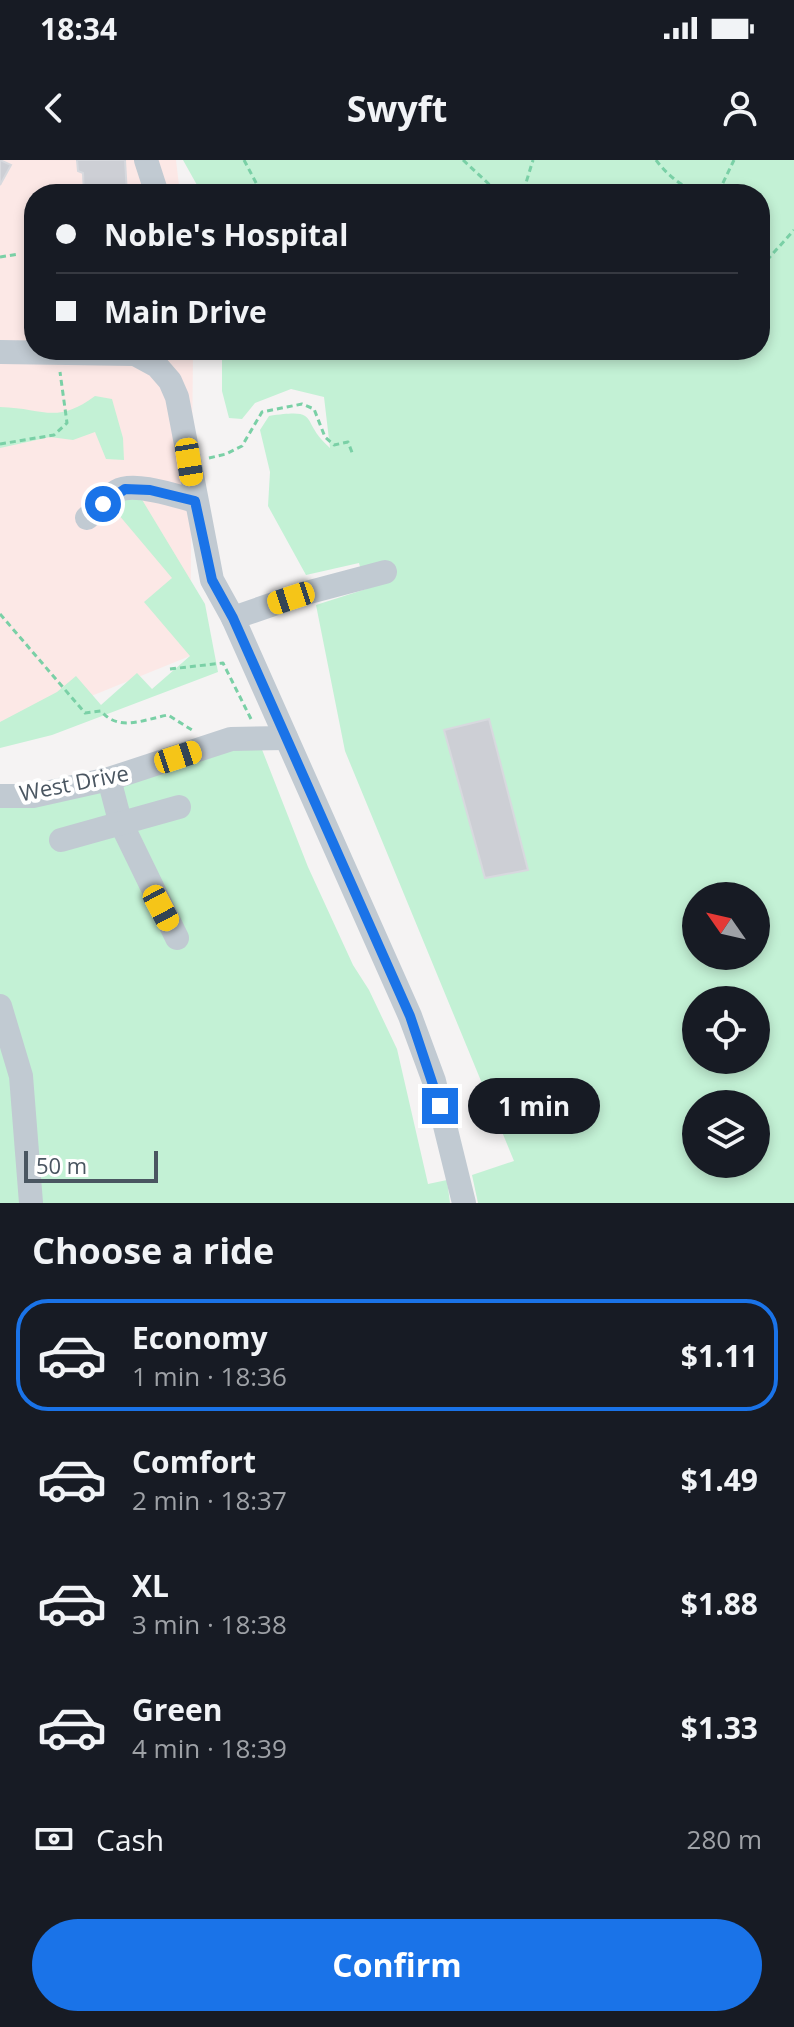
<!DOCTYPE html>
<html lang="en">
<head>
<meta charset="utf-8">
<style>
	:root { --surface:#171b24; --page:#242831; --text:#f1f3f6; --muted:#9ea1a6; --line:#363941; --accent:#1a73e8 }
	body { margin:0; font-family:"Open Sans",sans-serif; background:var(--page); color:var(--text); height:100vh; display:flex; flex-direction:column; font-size:30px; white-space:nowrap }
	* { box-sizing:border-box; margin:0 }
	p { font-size:26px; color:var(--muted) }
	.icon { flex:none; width:44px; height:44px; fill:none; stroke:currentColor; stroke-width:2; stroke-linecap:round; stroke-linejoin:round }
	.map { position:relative; height:1043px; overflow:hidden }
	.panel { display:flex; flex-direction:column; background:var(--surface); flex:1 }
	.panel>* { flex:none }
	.banner { position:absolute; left:24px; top:24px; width:746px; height:176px; border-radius:32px; box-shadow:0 4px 12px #0003; display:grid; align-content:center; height:176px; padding:0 32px; background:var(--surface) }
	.needle { width:52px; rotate:304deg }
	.buttons { position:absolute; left:682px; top:722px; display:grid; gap:16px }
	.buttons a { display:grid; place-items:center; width:88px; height:88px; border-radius:50%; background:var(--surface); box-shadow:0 4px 12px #0003; font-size:40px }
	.scale { position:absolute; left:24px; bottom:20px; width:134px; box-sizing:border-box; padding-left:8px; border:4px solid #4a5661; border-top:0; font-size:22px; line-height:28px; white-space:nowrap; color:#4a5661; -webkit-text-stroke:6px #fff; paint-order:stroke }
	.end { position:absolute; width:36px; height:36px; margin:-18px; border:10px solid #1a73e8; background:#fff; box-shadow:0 0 0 4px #fff }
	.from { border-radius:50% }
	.bubble { position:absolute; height:56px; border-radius:28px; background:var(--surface); box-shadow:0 4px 12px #0003; font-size:26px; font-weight:700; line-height:56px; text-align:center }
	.car { position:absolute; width:24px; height:48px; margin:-24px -12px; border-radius:10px; box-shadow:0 0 6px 2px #0007; background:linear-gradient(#f5c518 24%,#345 0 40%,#f5c518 0 76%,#345 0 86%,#f5c518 0) }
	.banner b { display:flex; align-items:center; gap:28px; height:76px; font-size:30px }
	.banner b+b { border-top:2px solid var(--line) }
	.banner i { width:20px; height:20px; background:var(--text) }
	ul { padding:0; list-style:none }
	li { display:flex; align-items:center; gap:24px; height:112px; margin:0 16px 12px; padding:0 16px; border:4px solid transparent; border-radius:32px }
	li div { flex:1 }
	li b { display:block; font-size:30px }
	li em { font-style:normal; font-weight:700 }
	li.on { border-color:var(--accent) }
	li>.icon { width:72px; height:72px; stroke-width:1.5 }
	h2 { padding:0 32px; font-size:36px; line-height:96px }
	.pay { display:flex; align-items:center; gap:20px; height:88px; padding:0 32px; font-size:30px }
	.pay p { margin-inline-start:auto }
	.action { display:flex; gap:16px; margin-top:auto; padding:16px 32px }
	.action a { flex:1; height:92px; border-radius:48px; background:var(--accent); color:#fff; font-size:32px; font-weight:700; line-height:92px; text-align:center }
	.status { display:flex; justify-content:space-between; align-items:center; height:56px; padding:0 40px; background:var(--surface); direction:ltr }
	.status svg { height:22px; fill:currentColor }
	header { display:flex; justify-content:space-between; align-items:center; height:104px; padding:0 32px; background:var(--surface); font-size:36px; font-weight:700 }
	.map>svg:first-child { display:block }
	.medical { fill:#fce8e6 }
	.green { fill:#c3f1d5; fill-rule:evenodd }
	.building { fill:#cdcfd5; stroke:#d7d9de; stroke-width:2 }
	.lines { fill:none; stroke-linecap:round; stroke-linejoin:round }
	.path { stroke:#7ad0a6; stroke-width:3; stroke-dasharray:6 4; stroke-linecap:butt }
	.minor { stroke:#c1cad2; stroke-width:24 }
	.route { stroke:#1a73e8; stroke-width:10 }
	.labels { text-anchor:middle; stroke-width:8; stroke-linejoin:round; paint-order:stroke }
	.street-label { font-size:22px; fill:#4a5661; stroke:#fff }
</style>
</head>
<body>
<div class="status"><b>18:34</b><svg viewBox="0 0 49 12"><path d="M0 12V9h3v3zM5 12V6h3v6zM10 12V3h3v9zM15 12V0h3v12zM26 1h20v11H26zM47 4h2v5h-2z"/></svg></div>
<header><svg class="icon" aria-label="back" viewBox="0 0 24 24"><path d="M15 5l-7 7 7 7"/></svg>Swyft<svg class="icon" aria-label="person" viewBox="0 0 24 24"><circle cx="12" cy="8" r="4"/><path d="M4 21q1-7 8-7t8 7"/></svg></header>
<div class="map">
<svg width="794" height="1043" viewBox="0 0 794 1043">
	<rect width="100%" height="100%" fill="#f5f3f3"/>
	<polygon class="medical" points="0,0 176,0 180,34 34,34 34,190 193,190 190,496 0,573"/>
	<g class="green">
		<path d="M183,0H794V1043H478L472,1015L514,1001L345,591L316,445L366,429L359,403L306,415L268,346L270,312L260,270L269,256C323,248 298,260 330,288L324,237L291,229L255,243L242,259L229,258L222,231V190H760V34H202ZM696,736H756V796H696ZM696,840H756V900H696ZM696,944H756V1004H696Z"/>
		<path d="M95,236L112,239L123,278L124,300L106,299L95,272L73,280L50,277L0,288V247C44,248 56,265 95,236Z"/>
		<polygon points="126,338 141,338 205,444 218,512 52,575 0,588 0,562 57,532 76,516 101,545 137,513 152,529 190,496 144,442 172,418 113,348"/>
		<polygon points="261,587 308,707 353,805 369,830 397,889 428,1024 447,1020 450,1043 0,1043 0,647 203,594"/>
	</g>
	<g class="building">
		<polygon points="0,0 11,5 0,25"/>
		<polygon points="77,0 125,0 127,34 136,34 84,34 83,13 78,11"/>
		<polygon points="489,559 528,710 485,718 444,570"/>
	</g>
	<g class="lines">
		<g class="path">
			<polyline points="244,0 262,34"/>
			<polyline points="463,0 491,26 512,33 525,26 533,0"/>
			<path d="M656,0C668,16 685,30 705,34"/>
			<polyline points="707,34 721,27 734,0"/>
			<polyline points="0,97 19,94"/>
			<polyline points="760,108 794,70"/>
			<polyline points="408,190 410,190"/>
			<polyline points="0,284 54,275 67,263 60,212"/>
			<polyline points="209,298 226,294 242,286 262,252 302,244 314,249 325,277 334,285 348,282 353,295"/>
			<path d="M0,454L85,553L101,551C119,572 142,560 168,555L192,570"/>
			<polyline points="170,509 223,503 251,559"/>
		</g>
		<g class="minor">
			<polyline points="146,0 157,34"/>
			<polyline points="0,192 135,194 157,206 170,221 177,237 212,420 233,458 410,856 434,921 464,1043"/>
			<path d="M87,358C97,349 106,338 117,331C134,321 176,336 195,341"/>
			<polyline points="233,458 306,433 385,412"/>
			<polyline points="109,619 120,661 177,778"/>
			<polyline points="0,636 33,636 109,619 231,579 286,578"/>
			<polyline points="61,680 179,647"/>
			<polyline points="0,846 21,916 31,1043"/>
		</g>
	</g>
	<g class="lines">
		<polyline class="route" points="103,344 125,329 150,330 195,341 212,420 233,458 410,856 440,946"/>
	</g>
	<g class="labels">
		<g class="street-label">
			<text transform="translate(74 623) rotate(-11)" y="8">West Drive</text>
		</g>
	</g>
</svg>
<div class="buttons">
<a><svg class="needle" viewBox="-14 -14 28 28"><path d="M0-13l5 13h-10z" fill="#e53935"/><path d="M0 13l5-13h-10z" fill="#9ea1a6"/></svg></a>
<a><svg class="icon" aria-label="locate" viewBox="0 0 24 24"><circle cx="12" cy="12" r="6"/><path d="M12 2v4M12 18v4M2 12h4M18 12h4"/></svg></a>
<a><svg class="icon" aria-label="layers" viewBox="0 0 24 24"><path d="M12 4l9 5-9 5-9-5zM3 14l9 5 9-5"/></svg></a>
</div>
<div class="scale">50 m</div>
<i class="end from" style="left:103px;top:344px"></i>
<i class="end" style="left:440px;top:946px"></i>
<div class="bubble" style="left:468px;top:918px;width:132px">1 min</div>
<i class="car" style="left:189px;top:302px;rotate:171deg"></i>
<i class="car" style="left:291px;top:438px;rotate:252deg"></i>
<i class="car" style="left:178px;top:597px;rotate:72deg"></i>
<i class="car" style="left:161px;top:748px;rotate:152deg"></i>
<div class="banner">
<b><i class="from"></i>Noble's Hospital</b>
<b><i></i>Main Drive</b>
</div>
</div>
<section class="panel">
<h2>Choose a ride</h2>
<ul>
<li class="on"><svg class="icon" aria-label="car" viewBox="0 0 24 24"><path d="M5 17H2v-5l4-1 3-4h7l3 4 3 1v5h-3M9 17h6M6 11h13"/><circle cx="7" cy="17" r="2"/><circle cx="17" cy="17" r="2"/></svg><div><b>Economy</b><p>1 min · 18:36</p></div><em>$1.11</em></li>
<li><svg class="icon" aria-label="car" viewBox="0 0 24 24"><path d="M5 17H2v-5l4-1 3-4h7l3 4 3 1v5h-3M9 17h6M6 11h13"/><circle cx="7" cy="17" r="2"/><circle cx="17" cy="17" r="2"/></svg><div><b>Comfort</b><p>2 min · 18:37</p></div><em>$1.49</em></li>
<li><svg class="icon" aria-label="car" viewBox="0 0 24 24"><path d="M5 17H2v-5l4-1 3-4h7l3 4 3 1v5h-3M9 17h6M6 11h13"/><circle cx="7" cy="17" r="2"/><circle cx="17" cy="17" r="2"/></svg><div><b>XL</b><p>3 min · 18:38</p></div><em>$1.88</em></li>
<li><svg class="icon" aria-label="car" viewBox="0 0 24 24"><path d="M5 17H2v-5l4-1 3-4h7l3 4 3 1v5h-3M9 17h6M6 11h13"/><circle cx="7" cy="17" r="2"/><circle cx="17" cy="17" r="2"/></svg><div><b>Green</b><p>4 min · 18:39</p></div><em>$1.33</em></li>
</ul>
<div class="pay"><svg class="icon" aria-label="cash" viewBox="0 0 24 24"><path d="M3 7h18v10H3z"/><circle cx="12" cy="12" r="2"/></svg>Cash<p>280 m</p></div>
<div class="action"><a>Confirm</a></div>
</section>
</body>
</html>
